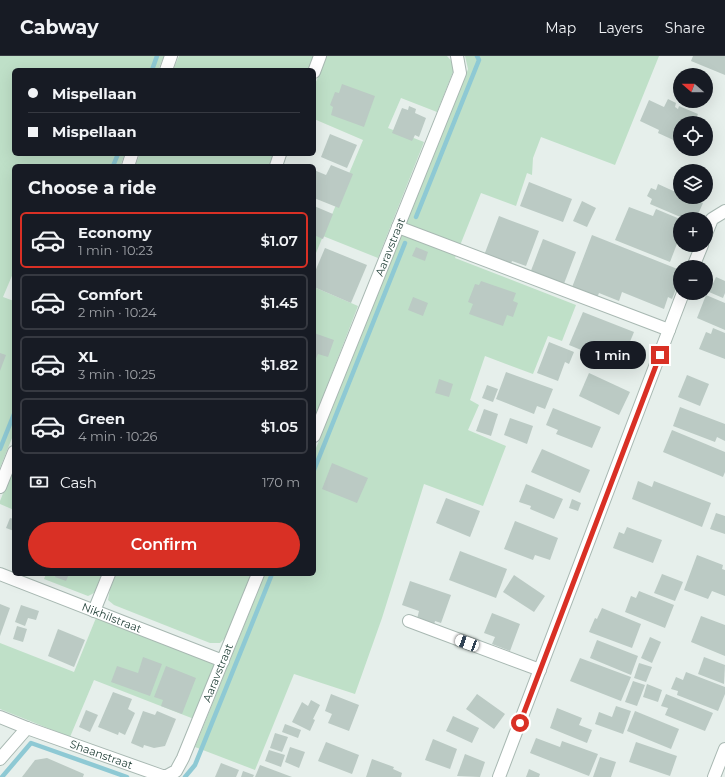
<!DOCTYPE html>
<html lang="en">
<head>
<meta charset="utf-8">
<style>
	:root { --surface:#171b24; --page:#242831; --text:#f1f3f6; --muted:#9ea1a6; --line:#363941; --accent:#d93025 }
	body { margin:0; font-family:Montserrat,sans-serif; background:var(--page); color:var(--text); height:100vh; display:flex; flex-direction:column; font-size:15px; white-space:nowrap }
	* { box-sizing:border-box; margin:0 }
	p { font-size:13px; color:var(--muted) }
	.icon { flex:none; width:22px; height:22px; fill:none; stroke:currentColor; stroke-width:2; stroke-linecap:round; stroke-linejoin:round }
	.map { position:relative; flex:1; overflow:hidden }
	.side { position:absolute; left:12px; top:108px; width:304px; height:412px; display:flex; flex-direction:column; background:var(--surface); border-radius:6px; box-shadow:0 4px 16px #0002 }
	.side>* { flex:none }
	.top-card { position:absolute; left:12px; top:12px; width:304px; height:88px; border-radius:6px; box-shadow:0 4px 16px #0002; display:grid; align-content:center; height:88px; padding:0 16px; background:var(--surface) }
	.needle { width:26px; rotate:290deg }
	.buttons { position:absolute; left:673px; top:12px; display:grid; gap:8px }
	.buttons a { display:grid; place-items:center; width:40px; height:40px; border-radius:50%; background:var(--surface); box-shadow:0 4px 16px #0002; font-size:20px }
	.end { position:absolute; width:18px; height:18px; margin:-9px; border:5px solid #d93025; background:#fff; box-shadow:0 0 0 2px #fff }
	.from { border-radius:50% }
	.bubble { position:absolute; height:28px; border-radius:14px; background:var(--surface); box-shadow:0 4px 16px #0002; font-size:13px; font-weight:600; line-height:28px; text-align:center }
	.car { position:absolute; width:12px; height:24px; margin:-12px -6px; border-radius:5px; box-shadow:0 0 3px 1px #0007; background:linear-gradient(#fff 24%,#345 0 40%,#fff 0 76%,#345 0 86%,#fff 0) }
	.top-card b { display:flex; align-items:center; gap:14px; height:38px; font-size:15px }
	.top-card b+b { border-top:1px solid var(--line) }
	.top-card i { width:10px; height:10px; background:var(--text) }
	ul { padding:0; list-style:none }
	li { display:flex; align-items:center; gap:12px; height:56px; margin:0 8px 6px; padding:0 8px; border:2px solid var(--line); border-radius:6px }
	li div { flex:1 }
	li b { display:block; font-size:15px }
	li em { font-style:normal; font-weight:600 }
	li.active { border-color:var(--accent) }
	li>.icon { width:36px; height:36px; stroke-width:1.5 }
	h2 { padding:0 16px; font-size:18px; line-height:48px }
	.pay { display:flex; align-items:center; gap:10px; height:44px; padding:0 16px; font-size:15px }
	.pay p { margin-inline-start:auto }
	.action { display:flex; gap:8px; margin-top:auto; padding:8px 16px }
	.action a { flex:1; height:46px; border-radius:24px; background:var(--accent); color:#fff; font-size:16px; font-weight:600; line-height:46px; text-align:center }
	header { display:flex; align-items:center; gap:24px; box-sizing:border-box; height:56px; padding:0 20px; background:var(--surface); border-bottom:1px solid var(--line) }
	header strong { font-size:19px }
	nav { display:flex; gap:22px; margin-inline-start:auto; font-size:14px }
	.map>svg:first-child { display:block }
	.green { fill:#bfe0c8 }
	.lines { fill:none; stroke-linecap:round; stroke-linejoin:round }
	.stream { stroke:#8ec9d4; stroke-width:4.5 }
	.building { fill:#bbcac4 }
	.minor-casing { stroke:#a8b8b2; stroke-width:14 }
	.minor { stroke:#fff; stroke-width:12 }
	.route { stroke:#d93025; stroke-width:5 }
	.labels { text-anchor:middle; stroke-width:3; stroke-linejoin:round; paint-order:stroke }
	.street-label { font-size:11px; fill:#24423a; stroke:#f7fbf9 }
</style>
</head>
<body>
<header>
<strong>Cabway</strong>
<nav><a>Map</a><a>Layers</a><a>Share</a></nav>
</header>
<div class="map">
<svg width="725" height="721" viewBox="0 0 725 721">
	<rect width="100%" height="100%" fill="#e6efeb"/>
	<g class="green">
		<polygon points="0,0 164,0 158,14 14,14 14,98 125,98 120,110 14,110 14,215 3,241 14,245 14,377 0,412"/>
		<polygon points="179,0 315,0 309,14 173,14"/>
		<polygon points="326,0 447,0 454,8 453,16 437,56 401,42 388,72 424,86 378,202 323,180 314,202 314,176 323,180 363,84 314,63 314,31"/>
		<polygon points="465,0 659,0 615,109 541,81 533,102 532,119 527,117 516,150 481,137 455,202 576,249 562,285 548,280 533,318 485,300 470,344 479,349 468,374 506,390 483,450 424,428 382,562 355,638 294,618 255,714 195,691 265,518 314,518 314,397 464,24 468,13"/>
		<polygon points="140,98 274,98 270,110 135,110"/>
		<polygon points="314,231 358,250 314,364"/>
		<polygon points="14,410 14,454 0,448 0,445"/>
		<path d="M46,518H104C101,528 99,536 88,540L44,523Z"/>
		<polygon points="116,518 252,518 227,580 220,587 210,587 114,549 108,544 110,533"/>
		<polygon points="98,557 213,605 215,612 194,663 94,624 70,681 0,653 0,587 74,616"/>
	</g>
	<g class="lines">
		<g class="stream">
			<polyline points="152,14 157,0"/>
			<polyline points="113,110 118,98"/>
			<polyline points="416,161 479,4 477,0"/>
			<polyline points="0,393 14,358"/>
			<polyline points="314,414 405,187"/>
			<polyline points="2,721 31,687 127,721"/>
			<polyline points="185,721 195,709 272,518"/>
		</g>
	</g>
	<g class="building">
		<polygon points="693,0 725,0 725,19 691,5"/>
		<polygon points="342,28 375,40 364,71 331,59 333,51 330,49 335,36 339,37"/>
		<polygon points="668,43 676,47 675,51 678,53 679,50 698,58 694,67 680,67 680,87 658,77 659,74 640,65 649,44 664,51"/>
		<polygon points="409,50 416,53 415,57 426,62 419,81 415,79 412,85 392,77 402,52 408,54"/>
		<polygon points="330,78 357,89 347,112 321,101"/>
		<polygon points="331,109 353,118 339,152 314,142 314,114 326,119"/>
		<polygon points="529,126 572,143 563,166 520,150"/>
		<polygon points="658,128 680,138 680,141 688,141 703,147 696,163 685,163 650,148 652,143 647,140 651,132 656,134"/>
		<polygon points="582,145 596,152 587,171 573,165"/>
		<polygon points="314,150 333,158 323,183 314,179"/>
		<polygon points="629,151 653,160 656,153 680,163 680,180 670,206 615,184"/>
		<polygon points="499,160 539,175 526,210 512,205 509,212 483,202"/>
		<polygon points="592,179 680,214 680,223 672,243 668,241 664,253 622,236 619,245 599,237 596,244 571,234"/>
		<polygon points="543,183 576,196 562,233 529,220"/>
		<polygon points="416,191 428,196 425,205 412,200"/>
		<polygon points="325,192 367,209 351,247 314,231 314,218"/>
		<polygon points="716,221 725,225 725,237 723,242 709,236"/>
		<polygon points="481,225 516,237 513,245 518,247 513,261 507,259 503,270 469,258 473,248 468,246 475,228 479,229"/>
		<polygon points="706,239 725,247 725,274 697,262"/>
		<polygon points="413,241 428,247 423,260 408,254"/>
		<polygon points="583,256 634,276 620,310 569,289"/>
		<polygon points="713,272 725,277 725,303 699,293 706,276 711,278"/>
		<polygon points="314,277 334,284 328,301 318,298 314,307"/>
		<polygon points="549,286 574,296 569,308 565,306 558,325 537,317"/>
		<polygon points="0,297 6,299 0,315"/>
		<polygon points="506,316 553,333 545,353 537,350 534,358 496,343"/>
		<polygon points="589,317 630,336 619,359 579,340"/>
		<polygon points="687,319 709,328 700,350 678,341"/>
		<polygon points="439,323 453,328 449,341 435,337"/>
		<polygon points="487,329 498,333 493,346 482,342"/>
		<polygon points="680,351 725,368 725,385 717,381 715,386 673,370"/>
		<polygon points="553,352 601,371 592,392 556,378 558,374 546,369"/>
		<polygon points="484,353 498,358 491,380 476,375"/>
		<polygon points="510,362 533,370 527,388 504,379"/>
		<polygon points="672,374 725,396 725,416 723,421 663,396"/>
		<polygon points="542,393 590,414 580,437 531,416"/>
		<polygon points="332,407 368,422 357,447 322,433"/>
		<polygon points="638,425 652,431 654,425 711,447 702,471 632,443"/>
		<polygon points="526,428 563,443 554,463 530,453 531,450 519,446"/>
		<polygon points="446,442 480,455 470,481 436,467"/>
		<polygon points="572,443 581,447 578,455 569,452"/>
		<polygon points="716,457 725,460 725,478 710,473"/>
		<polygon points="10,462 14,463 14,475 6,472"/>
		<polygon points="515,465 558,482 550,504 535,499 533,504 504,493"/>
		<polygon points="627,471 662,484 653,507 613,492 619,476 624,478"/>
		<polygon points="460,495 507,513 496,542 449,524"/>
		<polygon points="697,499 723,509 722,513 725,514 725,540 712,535 708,543 684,534"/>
		<polygon points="56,518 69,518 66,525 55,521"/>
		<polygon points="662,518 683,526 675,545 654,537"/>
		<polygon points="514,519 545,540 534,556 503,536"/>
		<polygon points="410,525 451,539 441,567 435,565 434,569 417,563 419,555 402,549"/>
		<polygon points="639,535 674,549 665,572 625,556 631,540 636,542"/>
		<polygon points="0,548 10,552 0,580"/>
		<polygon points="21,549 39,555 36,564 28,562 25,570 15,566"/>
		<polygon points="602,552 641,568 632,592 589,576 595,562 597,563"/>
		<polygon points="492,557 520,568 510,595 492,588 495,581 484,577"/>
		<polygon points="701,560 725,569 725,600 691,586"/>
		<polygon points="17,570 27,573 23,586 13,583"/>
		<polygon points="58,573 85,584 74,611 48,600"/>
		<polygon points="650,581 661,586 652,607 641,602"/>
		<polygon points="597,584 638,600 631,619 590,602"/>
		<polygon points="143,601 162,608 150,640 111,626 117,610 138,617"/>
		<polygon points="704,601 725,609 724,628 698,618"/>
		<polygon points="580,602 631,621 621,645 570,625"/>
		<polygon points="639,607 652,611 646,626 634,622"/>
		<polygon points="166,610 196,622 182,658 161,650 163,644 154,641"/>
		<polygon points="686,616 725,631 725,638 718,655 677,639 678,635 671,633 676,621 683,624"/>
		<polygon points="633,625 645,629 637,650 625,646"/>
		<polygon points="647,628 662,634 658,646 643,641"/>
		<polygon points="113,636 132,643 128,653 135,657 125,679 119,676 118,679 98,671"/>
		<polygon points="331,638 359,649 349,675 328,667 332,658 325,655"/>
		<polygon points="477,638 505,658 494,673 466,653"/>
		<polygon points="666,638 713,657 705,675 665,659 668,652 661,650"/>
		<polygon points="311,644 320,649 313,663 315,664 310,675 292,666 302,646 308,650"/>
		<polygon points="616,650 631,655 623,678 595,668 599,656 612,661"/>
		<polygon points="557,652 582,662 579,669 592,674 587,687 550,672"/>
		<polygon points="86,654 98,659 90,676 79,671"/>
		<polygon points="143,655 155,659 157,655 176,663 165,690 154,692 144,689 143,692 131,687"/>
		<polygon points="635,655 679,673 671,693 627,675"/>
		<polygon points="453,660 479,672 472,687 446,675"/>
		<polygon points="285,668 301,674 298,682 282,676"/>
		<polygon points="275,677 288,681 282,696 270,692"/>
		<polygon points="536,682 560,691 562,685 598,698 589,720 530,697"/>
		<polygon points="433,683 457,693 450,713 425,704"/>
		<polygon points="326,686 359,699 352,718 318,705"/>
		<polygon points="636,686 677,700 670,720 629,706"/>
		<polygon points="290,691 305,696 299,712 285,706"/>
		<polygon points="269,694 285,699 281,711 265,705"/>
		<polygon points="465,698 485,706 480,721 457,720"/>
		<polygon points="600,701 616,706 611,721 593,721"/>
		<polygon points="47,702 84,718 83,721 22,721 35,704"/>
		<polygon points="372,703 394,711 393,713 402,717 401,721 366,721"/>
		<polygon points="221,707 239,714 236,721 215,721"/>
		<polygon points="260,709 292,721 255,721"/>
		<polygon points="529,713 540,718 539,721 526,721"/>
		<polygon points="243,715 254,719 253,721 241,721"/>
	</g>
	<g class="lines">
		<g class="minor-casing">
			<g id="minor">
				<polyline points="166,14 171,0"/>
				<polyline points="314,16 320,0"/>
				<polyline points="128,110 132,98"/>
				<polyline points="276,110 280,98"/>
				<polyline points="398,171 669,274"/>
				<polyline points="706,178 712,163 725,155"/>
				<polyline points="693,211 702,189"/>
				<path id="s1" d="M314,380L460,17L457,0"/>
				<polyline points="0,431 14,396"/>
				<path id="s2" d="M0,518L223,605"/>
				<polyline points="94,555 109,518"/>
				<polyline points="409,565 540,614"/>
				<path id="s3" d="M0,661L27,672L165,721L176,715L183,702L258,518"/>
				<polyline points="0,703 27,672"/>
				<polyline points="499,721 683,237"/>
				<polyline points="714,721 725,693"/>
			</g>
		</g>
		<use href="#minor" class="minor"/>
	</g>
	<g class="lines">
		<polyline class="route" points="520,667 660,299"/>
	</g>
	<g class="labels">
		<g class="street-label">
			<text dy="4" stroke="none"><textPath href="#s1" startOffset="204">Aaravstraat</textPath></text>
			<text dy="4" stroke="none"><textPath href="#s2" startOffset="120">Nikhilstraat</textPath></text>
			<text dy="4" stroke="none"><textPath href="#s3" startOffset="295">Aaravstraat</textPath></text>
			<text dy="4" stroke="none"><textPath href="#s3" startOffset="108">Shaanstraat</textPath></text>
		</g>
	</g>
</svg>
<div class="buttons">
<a><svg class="needle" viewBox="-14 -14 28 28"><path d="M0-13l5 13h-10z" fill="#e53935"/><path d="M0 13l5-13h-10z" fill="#9ea1a6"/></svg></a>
<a><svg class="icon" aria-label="locate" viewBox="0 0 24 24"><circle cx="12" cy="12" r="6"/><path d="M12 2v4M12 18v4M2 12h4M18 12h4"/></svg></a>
<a><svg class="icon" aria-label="layers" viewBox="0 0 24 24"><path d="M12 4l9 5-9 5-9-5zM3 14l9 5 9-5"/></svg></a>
<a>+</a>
<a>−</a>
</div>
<i class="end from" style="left:520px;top:667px"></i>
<i class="end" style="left:660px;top:299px"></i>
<div class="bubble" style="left:580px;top:285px;width:66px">1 min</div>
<i class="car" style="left:467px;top:587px;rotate:290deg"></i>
<div class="top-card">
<b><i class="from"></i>Mispellaan</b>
<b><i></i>Mispellaan</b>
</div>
<section class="side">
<h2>Choose a ride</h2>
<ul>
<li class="active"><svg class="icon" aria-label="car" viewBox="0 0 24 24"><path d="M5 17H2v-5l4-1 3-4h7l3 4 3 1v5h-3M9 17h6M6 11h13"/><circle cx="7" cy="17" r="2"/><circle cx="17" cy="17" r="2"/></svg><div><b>Economy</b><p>1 min · 10:23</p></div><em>$1.07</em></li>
<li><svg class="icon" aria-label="car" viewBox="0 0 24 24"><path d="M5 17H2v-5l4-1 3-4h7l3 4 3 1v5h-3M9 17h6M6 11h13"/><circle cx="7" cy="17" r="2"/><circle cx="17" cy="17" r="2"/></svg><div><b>Comfort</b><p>2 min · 10:24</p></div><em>$1.45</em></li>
<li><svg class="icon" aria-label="car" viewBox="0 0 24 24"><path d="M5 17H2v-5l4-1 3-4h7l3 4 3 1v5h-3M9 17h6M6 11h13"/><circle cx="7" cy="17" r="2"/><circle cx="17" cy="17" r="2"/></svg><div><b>XL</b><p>3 min · 10:25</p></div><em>$1.82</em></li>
<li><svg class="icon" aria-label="car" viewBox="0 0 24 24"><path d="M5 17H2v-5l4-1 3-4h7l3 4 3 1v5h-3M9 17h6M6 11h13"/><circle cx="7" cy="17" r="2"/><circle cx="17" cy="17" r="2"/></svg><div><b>Green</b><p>4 min · 10:26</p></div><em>$1.05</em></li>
</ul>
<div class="pay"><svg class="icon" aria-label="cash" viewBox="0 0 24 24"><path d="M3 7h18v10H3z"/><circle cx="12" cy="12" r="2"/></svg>Cash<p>170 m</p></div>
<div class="action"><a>Confirm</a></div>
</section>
</div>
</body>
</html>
